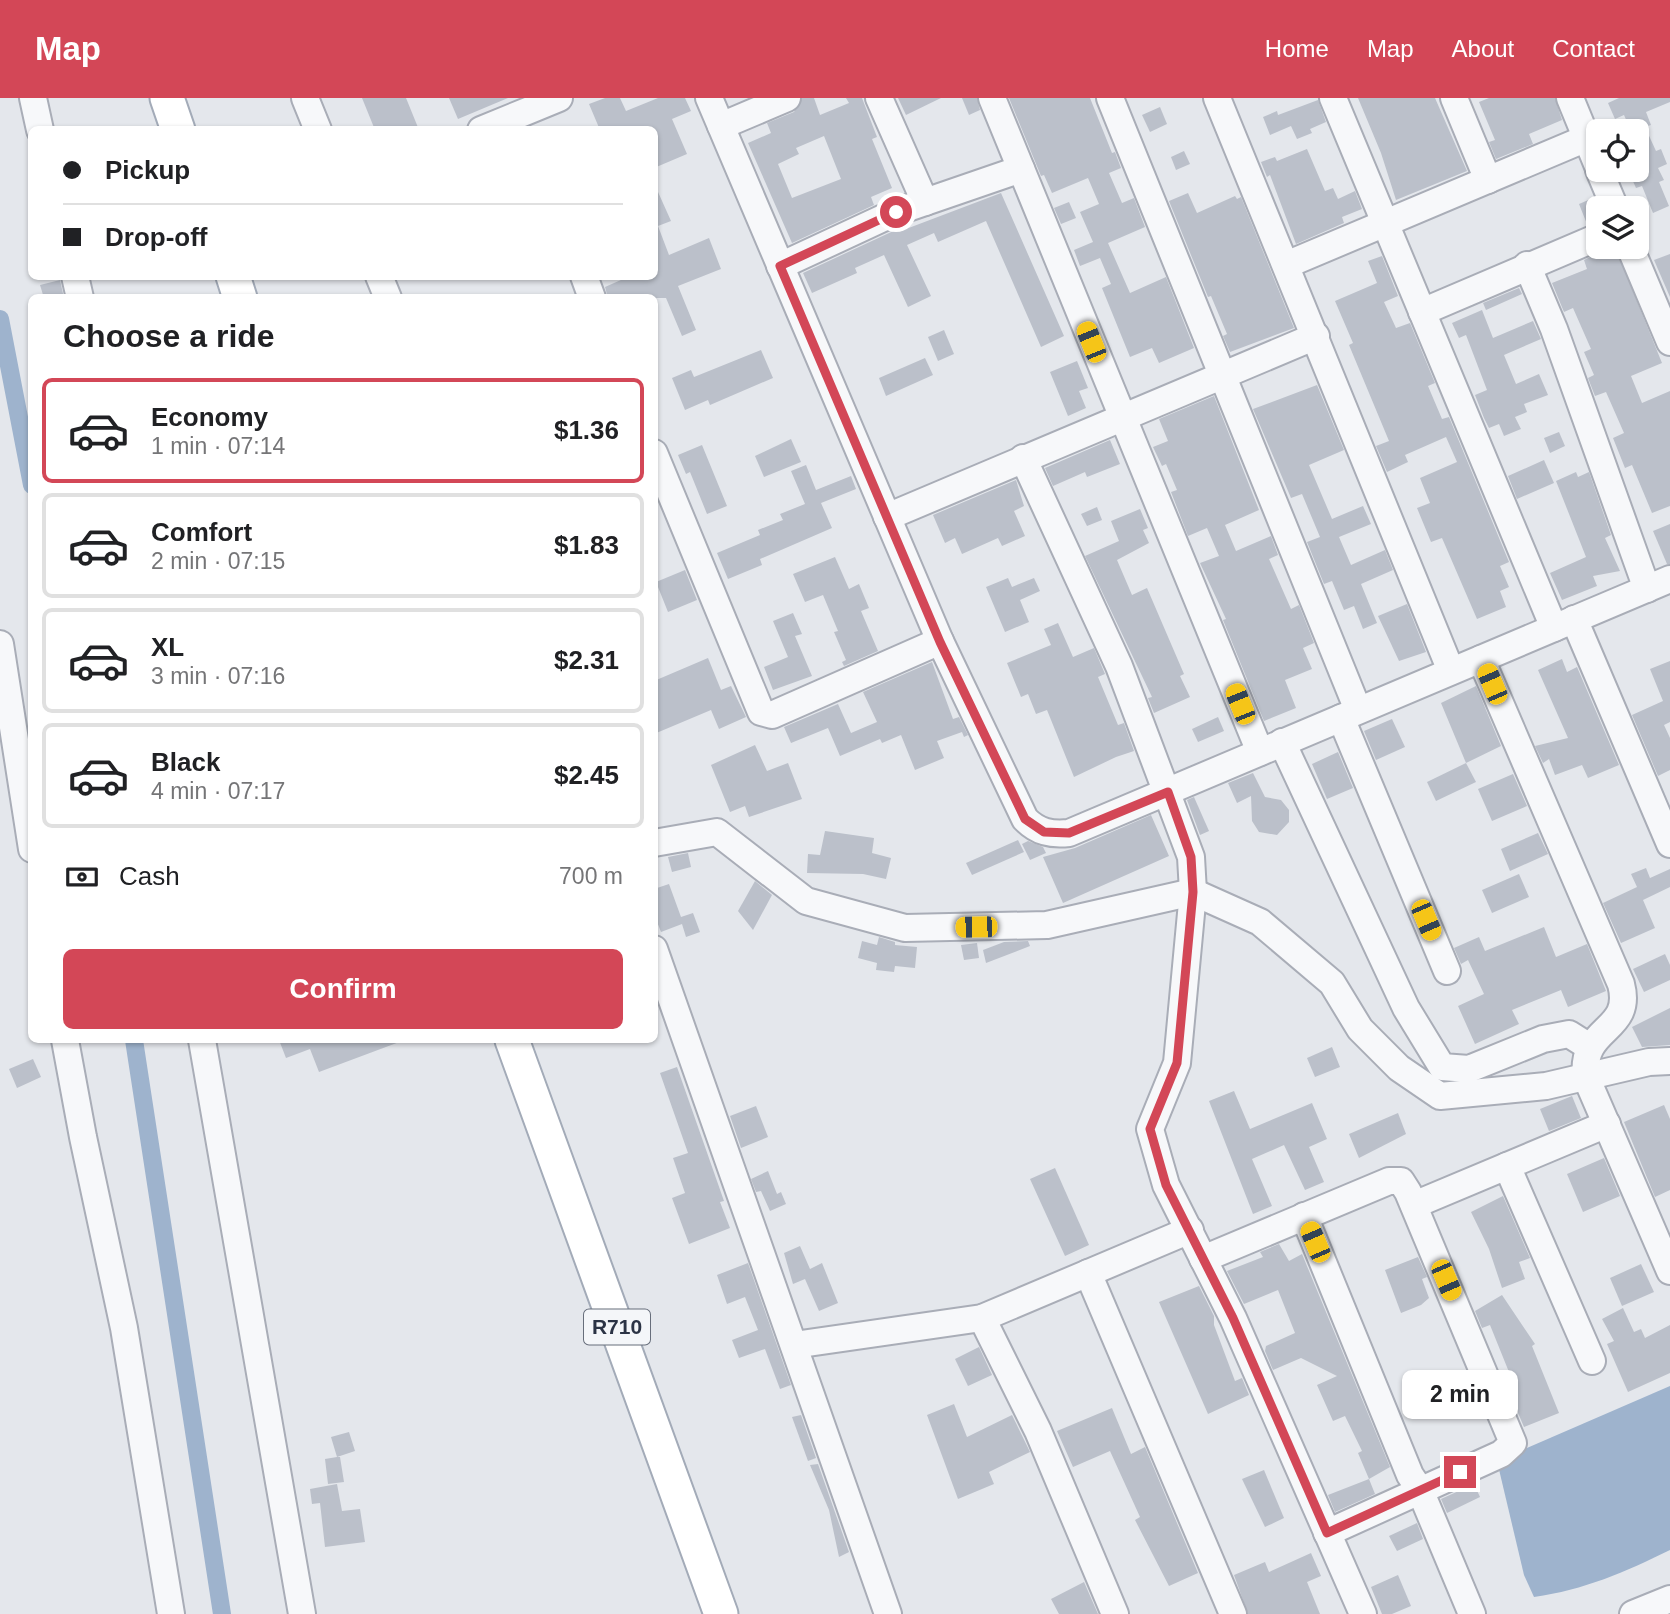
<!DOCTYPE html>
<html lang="en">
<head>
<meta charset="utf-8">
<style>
	:root { --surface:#fff; --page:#f6f6f6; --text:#202124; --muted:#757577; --line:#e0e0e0; --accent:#d34757 }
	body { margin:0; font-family:Arial,sans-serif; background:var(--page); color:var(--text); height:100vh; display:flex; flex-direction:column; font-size:26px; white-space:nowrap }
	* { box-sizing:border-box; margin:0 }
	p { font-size:23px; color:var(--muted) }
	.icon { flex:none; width:38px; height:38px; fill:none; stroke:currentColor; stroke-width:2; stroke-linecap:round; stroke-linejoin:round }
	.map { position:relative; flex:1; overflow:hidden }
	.drawer { position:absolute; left:28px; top:196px; width:630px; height:749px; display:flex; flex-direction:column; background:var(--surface); border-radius:10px; box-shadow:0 2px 5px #0004 }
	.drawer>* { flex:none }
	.top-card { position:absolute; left:28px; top:28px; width:630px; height:154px; border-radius:10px; box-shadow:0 2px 5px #0004; display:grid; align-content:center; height:154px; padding:0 35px; background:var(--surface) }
	.fabs { position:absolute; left:1586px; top:21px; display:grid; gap:14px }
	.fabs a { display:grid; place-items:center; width:63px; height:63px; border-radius:10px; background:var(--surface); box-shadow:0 2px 5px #0004; font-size:35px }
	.end { position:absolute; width:32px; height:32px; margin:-16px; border:9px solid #d34757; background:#fff; box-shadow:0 0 0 4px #fff }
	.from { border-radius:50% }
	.bubble { position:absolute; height:49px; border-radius:10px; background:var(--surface); box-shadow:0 2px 5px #0004; font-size:23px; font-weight:600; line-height:49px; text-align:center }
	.car { position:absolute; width:21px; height:42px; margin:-21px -10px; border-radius:9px; box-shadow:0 0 5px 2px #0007; background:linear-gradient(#f5c518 24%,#345 0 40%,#f5c518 0 76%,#345 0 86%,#f5c518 0) }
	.top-card b { display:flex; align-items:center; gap:24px; height:66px; font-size:26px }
	.top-card b+b { border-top:2px solid var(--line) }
	.top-card i { width:18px; height:18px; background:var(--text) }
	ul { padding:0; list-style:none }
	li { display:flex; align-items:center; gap:21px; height:105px; margin:0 14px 10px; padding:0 21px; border:4px solid var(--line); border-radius:10px }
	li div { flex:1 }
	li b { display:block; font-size:26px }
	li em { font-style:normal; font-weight:600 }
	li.current { border-color:var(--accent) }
	li>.icon { width:63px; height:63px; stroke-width:1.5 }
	h2 { padding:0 35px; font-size:32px; line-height:84px }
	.pay { display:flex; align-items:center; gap:18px; height:77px; padding:0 35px; font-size:26px }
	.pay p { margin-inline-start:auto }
	.primary-button { display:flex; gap:14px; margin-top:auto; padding:14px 35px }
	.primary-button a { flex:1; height:80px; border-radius:10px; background:var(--accent); color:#fff; font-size:28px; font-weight:600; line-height:80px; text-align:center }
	header { display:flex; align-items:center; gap:42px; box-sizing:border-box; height:98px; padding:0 35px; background:var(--accent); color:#fff }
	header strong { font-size:33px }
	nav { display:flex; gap:38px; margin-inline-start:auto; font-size:24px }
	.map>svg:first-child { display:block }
	.water { fill:#9eb3cd }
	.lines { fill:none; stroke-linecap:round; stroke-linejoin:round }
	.canal { stroke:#9eb3cd; stroke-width:18 }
	.building { fill:#bbc0ca; fill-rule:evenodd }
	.minor-casing { stroke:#a9adb7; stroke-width:30 }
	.major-casing { stroke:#a3abb8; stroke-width:37 }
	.minor { stroke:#f7f8fa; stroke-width:26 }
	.major { stroke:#fff; stroke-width:33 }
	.route { stroke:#d34757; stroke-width:9 }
	.labels { text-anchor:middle; stroke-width:6; stroke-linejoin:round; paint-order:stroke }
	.shield { fill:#f4f6f9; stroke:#676e7b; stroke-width:2 }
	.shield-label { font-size:21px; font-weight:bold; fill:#2b3345 }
</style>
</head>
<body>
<header>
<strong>Map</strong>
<nav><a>Home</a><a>Map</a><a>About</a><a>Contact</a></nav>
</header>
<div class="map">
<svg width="1670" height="1516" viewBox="0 0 1670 1516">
	<rect width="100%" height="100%" fill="#e4e7ec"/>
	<path class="water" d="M1670,1288V1452C1625,1474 1584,1492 1534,1499L1524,1477L1497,1363Z"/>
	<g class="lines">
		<g class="canal">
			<polyline points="0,221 32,387"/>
			<polyline points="134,942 222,1516"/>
		</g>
	</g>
	<g class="building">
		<polygon points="362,0 406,0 419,32 375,32"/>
		<polygon points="449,0 508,0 458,21"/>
		<polygon points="605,0 620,0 626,13 658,0 685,0 691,13 672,21 687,56 654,70 654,32 600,32 589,6"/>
		<path d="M802,0H814L820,17L849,5L846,0H862L877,39L872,41L892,90L871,99L874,107L792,145L748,45L771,35L767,25L794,14ZM824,38L841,81L792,100L778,66L799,56L796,50Z"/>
		<polygon points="898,0 941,0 906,17"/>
		<polygon points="962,0 977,0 980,12 969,17"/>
		<polygon points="1009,0 1090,0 1112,55 1115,54 1121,70 1109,75 1122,105 1134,100 1145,129 1108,145 1130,195 1166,179 1194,250 1159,265 1152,250 1130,259 1102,190 1111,186 1100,160 1080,168 1074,152 1093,144 1080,114 1099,106 1088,80 1052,95 1044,77 1041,78"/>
		<polygon points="1358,0 1435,0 1467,73 1396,102 1381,55"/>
		<polygon points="1489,0 1555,0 1562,22 1529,36 1533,46 1496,61 1489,44 1495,42 1479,4"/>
		<polygon points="1619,0 1670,0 1670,4 1646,14 1651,27 1645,29 1656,53 1661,51 1667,66 1658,70 1664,82 1659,84 1669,108 1653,115 1642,88 1636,90 1628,72 1636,72 1636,33 1631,33 1624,17 1615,21 1608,5"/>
		<polygon points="1318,2 1326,24 1310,31 1312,35 1297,41 1291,28 1270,37 1263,19 1277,13 1278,17"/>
		<polygon points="1160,9 1167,26 1150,34 1142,17"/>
		<polygon points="1307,51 1325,93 1333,90 1338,101 1355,93 1362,111 1342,119 1344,125 1296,146 1270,77 1267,79 1261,64 1275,59 1277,63"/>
		<polygon points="1184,53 1190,66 1176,72 1171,59"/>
		<polygon points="654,85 671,123 658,128 669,157 709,140 721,171 678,188 696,232 682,238 666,200 608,200 605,189 630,178 654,178"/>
		<polygon points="1001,95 1064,238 1041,249 986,123 938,144 934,135 907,147 931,198 908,209 884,157 855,170 857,175 812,195 803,175 902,129 906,131"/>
		<polygon points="1188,95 1197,115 1235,98 1237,101 1241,99 1294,230 1230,254 1223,238 1227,236 1211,198 1208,199 1169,103"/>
		<polygon points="1593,100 1598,124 1587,126 1579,106"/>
		<polygon points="1069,104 1076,120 1061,126 1054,110"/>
		<polygon points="1610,149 1615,149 1662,265 1631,278 1642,305 1670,293 1670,408 1652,415 1632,367 1625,370 1613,340 1624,335 1606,294 1595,298 1593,293 1588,280 1594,277 1584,254 1591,251 1573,210 1564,214 1552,185 1587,171 1584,162"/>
		<polygon points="1670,156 1670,199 1654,162"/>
		<polygon points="1382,158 1398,198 1384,204 1396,230 1410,225 1435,285 1428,288 1442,321 1449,319 1509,464 1500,468 1509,489 1500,493 1506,509 1477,521 1442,440 1431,444 1417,410 1430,405 1420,380 1457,364 1446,339 1405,357 1408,364 1387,374 1376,348 1389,343 1349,247 1353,245 1335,203 1377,185 1368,163"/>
		<polygon points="60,182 64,200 44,200 40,187"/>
		<polygon points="1519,190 1522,196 1486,212 1483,205"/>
		<polygon points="1482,212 1493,240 1533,223 1541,241 1504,257 1516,286 1539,276 1548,297 1524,306 1527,314 1515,319 1521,331 1504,338 1499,326 1489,330 1484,320 1475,297 1487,292 1466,237 1459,240 1452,225"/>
		<polygon points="944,232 954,256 938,263 928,239"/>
		<polygon points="761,252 773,280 710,307 708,302 685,312 672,280 691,272 694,279"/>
		<polygon points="925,260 933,277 886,298 879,280"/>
		<polygon points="1077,263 1088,290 1079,293 1086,310 1068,318 1050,274"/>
		<polygon points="1317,287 1344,352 1309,367 1332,421 1363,408 1371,426 1339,439 1351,467 1385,452 1393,472 1361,486 1377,525 1363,531 1354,508 1344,512 1332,483 1324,486 1307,444 1320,439 1302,396 1291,400 1253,311"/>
		<polygon points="1214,298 1259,412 1225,427 1236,453 1271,438 1278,457 1269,461 1291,511 1299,507 1314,545 1303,550 1312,571 1285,582 1296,610 1264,623 1223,522 1226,521 1200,465 1219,458 1207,430 1188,438 1171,394 1177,392 1166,366 1162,368 1153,349 1168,343 1159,321"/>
		<polygon points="1559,334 1565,348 1550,355 1544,340"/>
		<polygon points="791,341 801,364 764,379 755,358"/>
		<polygon points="1110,342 1120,366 1087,379 1085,374 1053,388 1045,370"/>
		<polygon points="702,347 727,408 707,416 690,374 686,376 678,357"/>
		<polygon points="1544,362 1554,385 1517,401 1508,378"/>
		<polygon points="806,367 816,392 851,378 856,391 821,405 832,430 760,461 762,467 728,481 717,455 760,437 758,432 783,422 780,416 805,406 791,373"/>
		<polygon points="1576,374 1578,379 1589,374 1611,437 1605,440 1620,473 1593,478 1597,488 1562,502 1550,475 1586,459 1556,383"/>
		<polygon points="1016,382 1024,408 1014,413 1025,438 1002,448 998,440 962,456 955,440 945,445 933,417"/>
		<polygon points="1097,409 1102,422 1087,428 1081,416"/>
		<polygon points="1140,411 1148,430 1143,432 1149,445 1117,462 1132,497 1147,490 1184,576 1180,578 1190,599 1154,615 1148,600 1152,599 1085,458 1119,443 1111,423"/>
		<polygon points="1670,426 1670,466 1667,466 1653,433"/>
		<polygon points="835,459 849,491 859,486 869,510 861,513 878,553 844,568 842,564 846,562 834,534 838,533 823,497 805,504 793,476"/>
		<polygon points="685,472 697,502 668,514 656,484"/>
		<polygon points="1008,480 1012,489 1034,480 1040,493 1020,502 1029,524 1005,534 986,489"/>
		<polygon points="1407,506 1426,554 1399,563 1378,518"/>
		<polygon points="793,515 802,536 795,538 812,578 773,592 764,569 788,559 773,523"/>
		<polygon points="1058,525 1073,559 1094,550 1105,576 1098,579 1118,627 1124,625 1134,653 1116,659 1074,679 1047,612 1036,616 1028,596 1021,599 1007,565 1051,547 1044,531"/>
		<polygon points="708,560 721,592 731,588 746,619 719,631 711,612 654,636 654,583"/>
		<polygon points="1562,561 1567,574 1577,569 1619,667 1588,680 1582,667 1555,677 1549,661 1543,665 1535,648 1568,640 1538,572"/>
		<polygon points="1670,563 1670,624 1664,627 1670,640 1670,672 1658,678 1632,617 1663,603 1650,571"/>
		<polygon points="932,564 953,621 959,619 968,637 964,639 962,634 937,643 944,660 915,672 901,637 882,645 880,641 840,658 828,630 791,645 784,629 838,606 851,635 877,624 863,594"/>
		<polygon points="1476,588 1501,648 1466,665 1441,605"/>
		<polygon points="1218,619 1224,633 1198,644 1192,631"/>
		<polygon points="1392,621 1405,649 1376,662 1364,633"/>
		<polygon points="755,647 767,673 788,665 802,701 749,719 745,708 730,714 711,667"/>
		<polygon points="1338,654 1353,690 1327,701 1312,666"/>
		<polygon points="1466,665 1476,684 1436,703 1427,684"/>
		<polygon points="1253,675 1265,699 1281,702 1289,712 1289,724 1277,737 1259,734 1252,723 1251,698 1237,705 1228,685"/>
		<polygon points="1513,676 1527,708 1492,723 1478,691"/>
		<polygon points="1194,699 1209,733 1200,737 1187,702"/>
		<polygon points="1151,717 1169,758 1063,805 1043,759 1075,750"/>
		<polygon points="825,733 874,740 872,755 891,760 886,781 863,776 807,775 808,756 820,757"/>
		<polygon points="1538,735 1548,756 1510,773 1501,751"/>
		<polygon points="1018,742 1024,754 972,777 966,765"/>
		<polygon points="1028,743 1043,749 1046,755 1030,762 1022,746"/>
		<polygon points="688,755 691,769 672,774 668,759"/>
		<polygon points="1646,770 1650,780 1670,771 1670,789 1643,802 1655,830 1621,845 1603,805 1637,789 1631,776"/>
		<polygon points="1519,776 1529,799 1492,815 1482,792"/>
		<polygon points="755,783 772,797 753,832 738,813"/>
		<polygon points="669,786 681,819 693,815 700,834 686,839 682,826 661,834 654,816 654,791"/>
		<polygon points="1544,829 1556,859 1587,846 1606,893 1568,909 1561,892 1512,912 1519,926 1475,946 1458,908 1484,896 1468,862 1461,866 1454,850 1479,839 1485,853"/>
		<polygon points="879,839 895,844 895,847 917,849 915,870 895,868 894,874 876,872 877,865 858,860 862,843 877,847"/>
		<polygon points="1028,843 1030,848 986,865 983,852 1004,844"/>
		<polygon points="977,845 979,860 964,862 961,847"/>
		<polygon points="1665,856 1670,867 1670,882 1644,894 1633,871"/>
		<polygon points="1670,910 1670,947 1642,949 1632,929"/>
		<polygon points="279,942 402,942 402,943 319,974 310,951 286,960"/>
		<polygon points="1332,949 1340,969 1315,979 1307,960"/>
		<polygon points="33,961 41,979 17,990 9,971"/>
		<polygon points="677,969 724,1103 720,1104 730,1130 689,1146 672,1100 685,1095 673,1060 688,1055 660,975"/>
		<polygon points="1234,993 1250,1031 1312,1005 1327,1041 1309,1049 1324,1084 1305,1092 1284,1047 1252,1061 1272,1108 1253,1116 1209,1003"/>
		<polygon points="1572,998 1581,1020 1549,1033 1540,1011"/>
		<polygon points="1664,1007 1670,1021 1670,1092 1655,1099 1624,1024"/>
		<polygon points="756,1008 768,1039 741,1050 730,1018"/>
		<polygon points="1398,1015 1406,1036 1359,1060 1349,1036"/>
		<polygon points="1604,1060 1620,1098 1583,1114 1567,1076"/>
		<polygon points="1055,1070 1089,1147 1065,1158 1030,1081"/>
		<polygon points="768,1073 777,1096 781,1094 786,1106 770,1113 761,1093 756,1094 751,1081"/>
		<polygon points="1503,1098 1530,1160 1519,1164 1525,1181 1502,1190 1489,1151 1471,1114"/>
		<polygon points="1279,1146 1289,1163 1302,1156 1390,1369 1369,1381 1358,1355 1362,1353 1345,1318 1333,1323 1317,1287 1337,1278 1301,1260 1273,1272 1265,1253 1266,1248 1295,1235 1278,1192 1244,1206 1227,1173 1263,1159 1260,1154"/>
		<polygon points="800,1148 810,1171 822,1165 838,1205 819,1213 805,1181 793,1186 784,1155"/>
		<polygon points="1418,1159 1427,1179 1422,1181 1429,1200 1421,1207 1401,1215 1385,1172"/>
		<polygon points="748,1165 791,1287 780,1291 765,1251 739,1260 732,1242 758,1232 745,1199 727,1206 717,1177"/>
		<polygon points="1641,1166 1654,1194 1622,1208 1610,1180"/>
		<polygon points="1199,1188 1214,1218 1214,1227 1235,1283 1242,1280 1249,1297 1208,1316 1159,1204"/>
		<polygon points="1502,1197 1535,1246 1532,1248 1559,1315 1524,1329 1506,1287 1513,1284 1490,1227 1482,1230 1475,1213"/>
		<polygon points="1623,1210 1634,1234 1641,1231 1645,1240 1670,1227 1670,1275 1628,1294 1607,1246 1614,1243 1602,1221"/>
		<polygon points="979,1249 992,1277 968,1288 955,1261"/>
		<polygon points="1470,1283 1478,1303 1447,1318 1438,1298"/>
		<polygon points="954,1306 967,1339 1012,1317 1030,1354 989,1374 994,1386 958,1401 927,1317"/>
		<polygon points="1112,1310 1131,1356 1145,1349 1198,1475 1169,1488 1135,1422 1140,1419 1110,1353 1073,1369 1057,1333"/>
		<polygon points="801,1317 816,1360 808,1363 792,1319"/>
		<polygon points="349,1334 355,1353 337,1359 340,1359 344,1384 328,1386 325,1361 337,1359 331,1339"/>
		<polygon points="818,1366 849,1454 839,1459 829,1412 810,1367"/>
		<polygon points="1264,1372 1284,1420 1265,1429 1242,1381"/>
		<polygon points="1369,1381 1375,1396 1335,1414 1328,1397"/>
		<polygon points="337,1386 342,1413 360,1411 365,1444 325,1449 320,1405 312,1406 310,1391"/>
		<polygon points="1474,1386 1480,1399 1447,1415 1441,1401"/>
		<polygon points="1417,1425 1423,1441 1397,1453 1389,1438"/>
		<polygon points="1311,1455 1321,1478 1307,1484 1320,1516 1248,1516 1234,1477 1265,1464 1269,1474"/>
		<polygon points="1398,1477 1411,1508 1392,1516 1382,1516 1371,1489"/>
		<polygon points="1084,1484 1098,1516 1059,1516 1051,1501"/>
	</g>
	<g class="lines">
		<g class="minor-casing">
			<g id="minor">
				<polyline points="33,0 40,32"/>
				<polyline points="305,0 318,32"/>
				<path d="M709,0L940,543L1025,721C1038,734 1051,737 1069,735L1670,481"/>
				<polyline points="879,0 925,104"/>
				<polyline points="992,0 1260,654"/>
				<polyline points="1110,0 1358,612"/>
				<polyline points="1217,0 1451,573"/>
				<polyline points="1333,0 1554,530"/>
				<polyline points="1454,0 1488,82"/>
				<polyline points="1570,0 1598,68"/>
				<polyline points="721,28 787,0"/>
				<polyline points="481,32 559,0"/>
				<polyline points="1599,72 1615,110"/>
				<polyline points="1630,149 1670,244"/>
				<polyline points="1286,167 1587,40"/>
				<polyline points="1527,167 1554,231 1647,491"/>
				<polyline points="780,168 896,114 1021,71"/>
				<polyline points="75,178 80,200"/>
				<polyline points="379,178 388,200"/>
				<polyline points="584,178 592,200"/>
				<polyline points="1422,214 1598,139"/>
				<polyline points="654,355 761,614 772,617 940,543"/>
				<polyline points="1023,360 1119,568 1191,759 1193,794 1177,965 1150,1031 1166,1087 1233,1220 1363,1516"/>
				<polyline points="887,419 1316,238"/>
				<polyline points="1574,521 1670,746"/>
				<polyline points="0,546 32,751"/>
				<path d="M1481,561L1621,886C1634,935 1580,927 1586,979L1670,1173"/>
				<polyline points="1341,620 1447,873"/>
				<polyline points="1282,644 1406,910 1442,969 1469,971 1543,941 1569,936 1588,948"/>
				<polyline points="654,745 717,734 806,803 905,830 1047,827 1193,794 1260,824 1332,885 1360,931 1399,970 1440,998 1546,988 1649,964 1670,963"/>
				<polyline points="654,851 888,1516"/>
				<polyline points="65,942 83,1039 124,1230 171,1516"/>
				<polyline points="202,942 302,1516"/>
				<polyline points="1507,1068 1592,1263"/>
				<polyline points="1414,1107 1607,1026"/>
				<polyline points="1304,1118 1410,1377 1420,1392 1472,1516"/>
				<polyline points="1203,1161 1389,1083 1401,1083 1408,1094 1513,1345 1501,1356 1327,1435"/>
				<polyline points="1088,1175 1233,1516"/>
				<polyline points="982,1220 1038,1333 1115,1516"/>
				<polyline points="794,1247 982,1220 1190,1132"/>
				<polyline points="1633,1516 1670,1501"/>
			</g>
		</g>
		<g class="major-casing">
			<g id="major">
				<polyline points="167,0 178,32"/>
				<polyline points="233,178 240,200"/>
				<polyline points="512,942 721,1516"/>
			</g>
		</g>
		<use href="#minor" class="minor"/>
		<use href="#major" class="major"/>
	</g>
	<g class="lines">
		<polyline class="route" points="896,114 780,168 940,544 1025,721 1044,734 1069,735 1168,694 1191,759 1193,794 1177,965 1150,1031 1166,1087 1233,1220 1327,1435 1460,1374"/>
	</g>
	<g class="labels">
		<rect class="shield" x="584" y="1211.5" width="66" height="35" rx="5"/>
		<g class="shield-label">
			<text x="617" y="1236">R710</text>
		</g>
	</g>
</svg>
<div class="fabs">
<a><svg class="icon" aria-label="locate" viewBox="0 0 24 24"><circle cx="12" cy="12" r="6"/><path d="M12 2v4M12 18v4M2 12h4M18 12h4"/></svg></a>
<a><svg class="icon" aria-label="layers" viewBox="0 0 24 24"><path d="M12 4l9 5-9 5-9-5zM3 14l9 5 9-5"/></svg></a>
</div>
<i class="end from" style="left:896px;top:114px"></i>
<i class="end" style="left:1460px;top:1374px"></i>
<div class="bubble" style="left:1402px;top:1272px;width:116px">2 min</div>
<i class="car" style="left:1091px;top:244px;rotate:338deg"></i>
<i class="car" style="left:1492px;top:586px;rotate:337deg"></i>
<i class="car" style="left:1240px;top:606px;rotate:338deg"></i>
<i class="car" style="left:1426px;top:822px;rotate:157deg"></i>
<i class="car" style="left:976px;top:829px;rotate:269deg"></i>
<i class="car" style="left:1315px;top:1144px;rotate:337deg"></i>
<i class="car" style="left:1446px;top:1182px;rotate:157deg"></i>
<div class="top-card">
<b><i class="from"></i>Pickup</b>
<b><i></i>Drop-off</b>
</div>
<section class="drawer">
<h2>Choose a ride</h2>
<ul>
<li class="current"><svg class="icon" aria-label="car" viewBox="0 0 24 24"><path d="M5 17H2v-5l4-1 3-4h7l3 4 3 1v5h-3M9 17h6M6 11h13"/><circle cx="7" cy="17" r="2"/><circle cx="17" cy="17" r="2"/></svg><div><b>Economy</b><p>1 min · 07:14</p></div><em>$1.36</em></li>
<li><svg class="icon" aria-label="car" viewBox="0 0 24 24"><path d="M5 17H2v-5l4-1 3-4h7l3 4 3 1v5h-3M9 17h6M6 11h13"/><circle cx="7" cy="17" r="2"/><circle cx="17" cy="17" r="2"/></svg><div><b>Comfort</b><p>2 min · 07:15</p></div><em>$1.83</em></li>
<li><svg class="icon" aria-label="car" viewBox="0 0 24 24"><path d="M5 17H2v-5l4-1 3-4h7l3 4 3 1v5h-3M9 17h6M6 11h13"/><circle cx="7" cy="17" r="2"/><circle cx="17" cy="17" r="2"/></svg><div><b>XL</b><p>3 min · 07:16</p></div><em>$2.31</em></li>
<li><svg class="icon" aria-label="car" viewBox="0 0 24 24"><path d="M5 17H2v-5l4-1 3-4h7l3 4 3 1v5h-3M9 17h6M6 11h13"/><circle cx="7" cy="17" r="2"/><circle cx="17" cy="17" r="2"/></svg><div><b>Black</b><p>4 min · 07:17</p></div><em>$2.45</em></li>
</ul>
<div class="pay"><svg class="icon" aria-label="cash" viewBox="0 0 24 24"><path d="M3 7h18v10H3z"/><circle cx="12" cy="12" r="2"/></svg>Cash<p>700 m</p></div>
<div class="primary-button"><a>Confirm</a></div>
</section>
</div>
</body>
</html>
